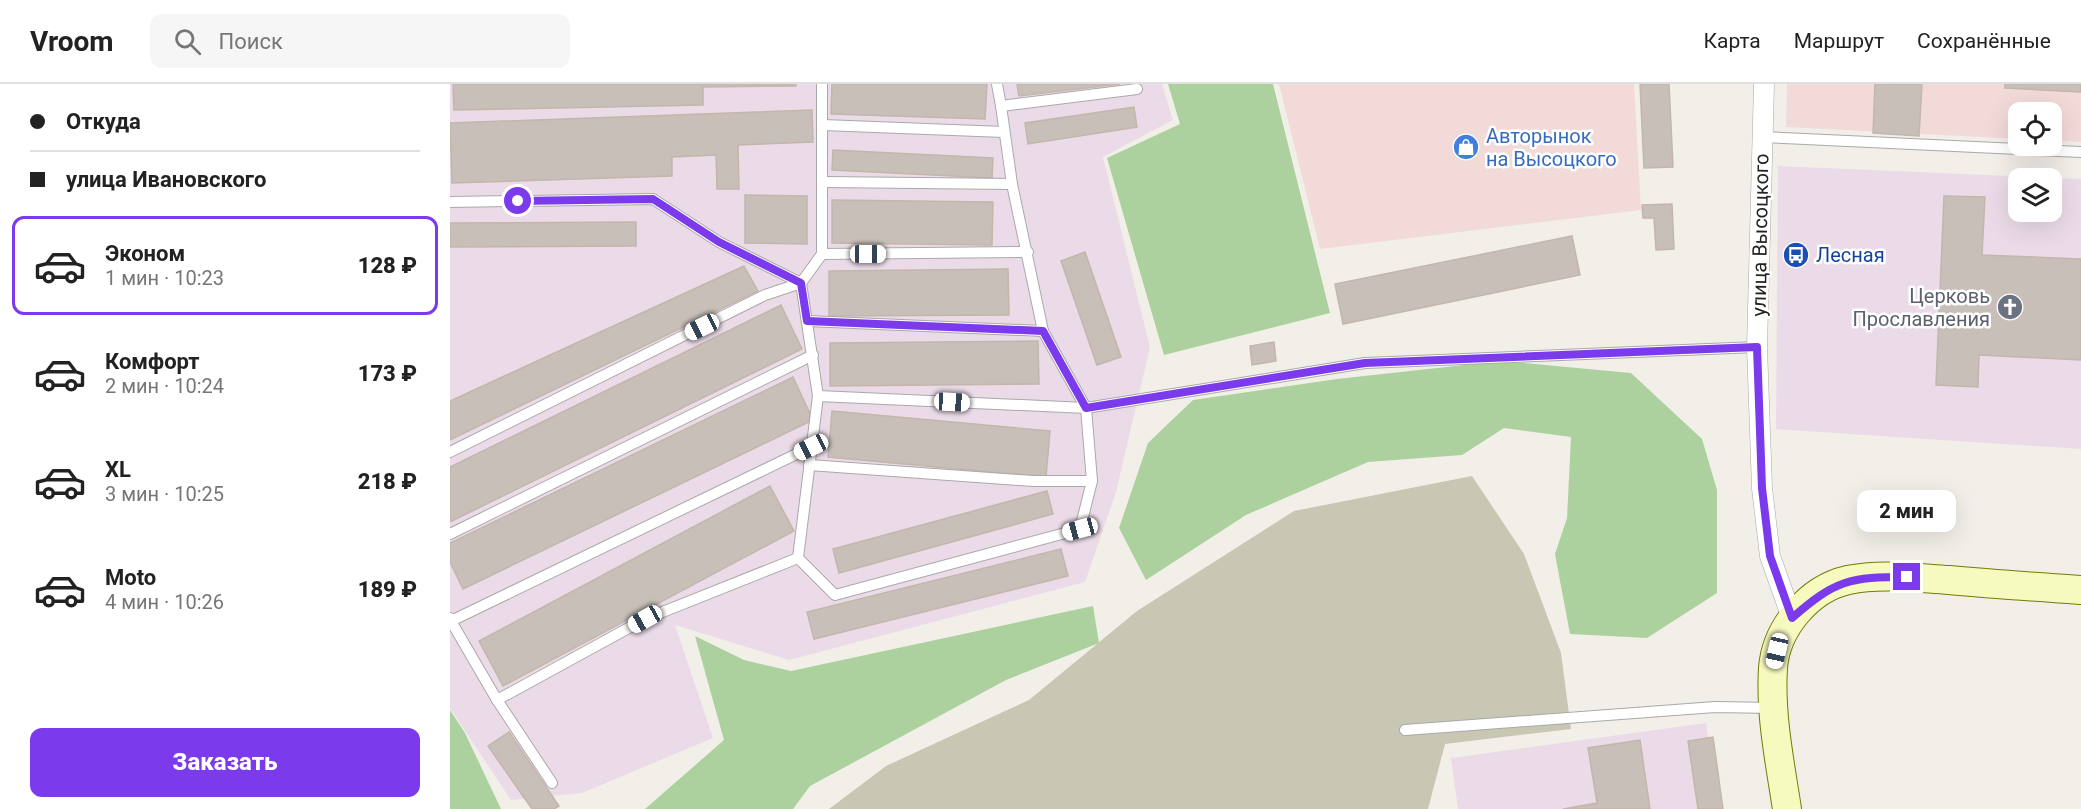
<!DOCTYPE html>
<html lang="ru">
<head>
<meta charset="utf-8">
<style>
	:root { --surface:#fff; --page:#f6f6f6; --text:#222; --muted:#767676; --line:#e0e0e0; --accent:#7c3aed }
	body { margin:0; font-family:Roboto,sans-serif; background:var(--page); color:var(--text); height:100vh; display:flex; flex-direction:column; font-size:22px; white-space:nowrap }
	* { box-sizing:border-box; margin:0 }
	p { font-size:20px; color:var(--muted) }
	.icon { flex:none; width:33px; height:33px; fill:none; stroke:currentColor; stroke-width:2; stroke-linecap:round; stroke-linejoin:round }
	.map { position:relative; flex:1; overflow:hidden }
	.drawer { display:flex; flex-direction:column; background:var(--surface); width:450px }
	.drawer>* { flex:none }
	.guide { display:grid; align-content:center; height:132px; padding:0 30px; background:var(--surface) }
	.tools { position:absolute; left:1558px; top:18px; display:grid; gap:12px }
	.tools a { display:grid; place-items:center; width:54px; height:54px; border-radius:12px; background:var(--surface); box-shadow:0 6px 24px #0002; font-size:30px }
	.end { position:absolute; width:27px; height:27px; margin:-14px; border:8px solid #7c3aed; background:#fff; box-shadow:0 0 0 3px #fff }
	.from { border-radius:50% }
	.bubble { position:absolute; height:42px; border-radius:12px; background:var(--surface); box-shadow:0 6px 24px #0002; font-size:20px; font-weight:800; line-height:42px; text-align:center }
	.car { position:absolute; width:18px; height:36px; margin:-18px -9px; border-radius:8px; box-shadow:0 0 4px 2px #0007; background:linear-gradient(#fff 24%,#345 0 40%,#fff 0 76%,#345 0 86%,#fff 0) }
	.guide b { display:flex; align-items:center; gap:21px; height:57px; font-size:22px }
	.guide b+b { border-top:2px solid var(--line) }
	.guide i { width:15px; height:15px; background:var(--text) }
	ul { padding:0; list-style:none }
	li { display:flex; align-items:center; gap:18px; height:99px; margin:0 12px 9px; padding:0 18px; border:3px solid transparent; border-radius:12px }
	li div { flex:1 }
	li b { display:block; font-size:22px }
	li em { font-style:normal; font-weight:800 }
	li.active { border-color:var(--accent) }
	li>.icon { width:54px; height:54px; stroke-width:1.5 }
	.button { display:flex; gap:12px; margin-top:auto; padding:12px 30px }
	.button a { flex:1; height:69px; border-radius:12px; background:var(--accent); color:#fff; font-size:24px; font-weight:800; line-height:69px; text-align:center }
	header { display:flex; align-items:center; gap:36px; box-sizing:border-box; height:84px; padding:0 30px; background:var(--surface); border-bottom:2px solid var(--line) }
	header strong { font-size:28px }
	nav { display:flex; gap:33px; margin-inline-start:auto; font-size:21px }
	.search { width:420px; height:54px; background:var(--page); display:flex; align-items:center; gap:15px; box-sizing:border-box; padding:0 21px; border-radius:12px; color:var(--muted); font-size:22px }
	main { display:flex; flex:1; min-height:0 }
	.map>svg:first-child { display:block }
	.commercial { fill:#f2dad9 }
	.industrial { fill:#ebdbe8; fill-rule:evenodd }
	.construction { fill:#c7c7b4 }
	.forest { fill:#add19e }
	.building { fill:#c7bfb8; stroke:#c4b6ab; stroke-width:1.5 }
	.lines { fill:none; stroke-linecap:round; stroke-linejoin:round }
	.lane-casing { stroke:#a9a9a9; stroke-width:12 }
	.street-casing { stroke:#a9a9a9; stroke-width:21 }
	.secondary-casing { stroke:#707d05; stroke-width:30 }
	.lane { stroke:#fff; stroke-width:10 }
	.street { stroke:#fff; stroke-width:20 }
	.secondary { stroke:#f7fabf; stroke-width:28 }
	.route { stroke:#7c3aed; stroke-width:8 }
	.labels { text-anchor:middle; stroke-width:5; stroke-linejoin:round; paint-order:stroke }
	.shop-label { font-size:20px; fill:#366cbe; stroke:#fff; text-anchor:start }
	.street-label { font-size:20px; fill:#222; stroke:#fff }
	.transit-label { font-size:20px; fill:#164399; stroke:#fff; text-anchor:start }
	.worship-label { font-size:20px; fill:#5b616d; stroke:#fff; text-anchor:end }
</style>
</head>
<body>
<header>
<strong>Vroom</strong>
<div class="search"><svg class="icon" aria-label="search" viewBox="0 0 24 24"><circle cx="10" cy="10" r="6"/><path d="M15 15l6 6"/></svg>Поиск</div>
<nav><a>Карта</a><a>Маршрут</a><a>Сохранённые</a></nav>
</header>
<main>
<section class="drawer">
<div class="guide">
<b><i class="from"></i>Откуда</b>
<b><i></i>улица Ивановского</b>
</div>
<ul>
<li class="active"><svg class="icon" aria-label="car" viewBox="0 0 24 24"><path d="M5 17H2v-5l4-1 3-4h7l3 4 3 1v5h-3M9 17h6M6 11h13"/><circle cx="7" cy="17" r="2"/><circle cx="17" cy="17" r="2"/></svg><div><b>Эконом</b><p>1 мин · 10:23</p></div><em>128 ₽</em></li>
<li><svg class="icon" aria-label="car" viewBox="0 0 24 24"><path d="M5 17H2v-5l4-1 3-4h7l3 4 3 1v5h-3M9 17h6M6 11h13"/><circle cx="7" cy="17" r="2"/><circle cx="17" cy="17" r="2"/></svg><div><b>Комфорт</b><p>2 мин · 10:24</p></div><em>173 ₽</em></li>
<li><svg class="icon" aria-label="car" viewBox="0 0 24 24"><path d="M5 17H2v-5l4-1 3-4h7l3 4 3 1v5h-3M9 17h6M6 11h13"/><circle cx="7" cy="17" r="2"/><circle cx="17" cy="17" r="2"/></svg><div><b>XL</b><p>3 мин · 10:25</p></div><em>218 ₽</em></li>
<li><svg class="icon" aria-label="car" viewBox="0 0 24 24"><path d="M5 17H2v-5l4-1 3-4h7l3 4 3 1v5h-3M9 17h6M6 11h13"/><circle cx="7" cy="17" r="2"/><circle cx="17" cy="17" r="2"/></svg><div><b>Moto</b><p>4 мин · 10:26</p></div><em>189 ₽</em></li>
</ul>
<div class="button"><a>Заказать</a></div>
</section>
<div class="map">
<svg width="1631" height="725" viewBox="0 0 1631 725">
	<rect width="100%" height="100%" fill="#f2efe9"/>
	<g class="commercial">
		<polygon points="829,0 1184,0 1191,126 870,165"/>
		<polygon points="1337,0 1631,0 1631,58 1602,56 1602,28 1569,28 1569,55 1336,43"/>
	</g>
	<g class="industrial">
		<polygon points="0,0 712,0 723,36 653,73 700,263 666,408 635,498 339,576 225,541 263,654 132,709 61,716 0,624"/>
		<path d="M1328,82L1631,95V365L1326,345ZM1569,94H1602V128H1569Z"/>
		<polygon points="1256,639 1268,725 1008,725 1001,674"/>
	</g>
	<polygon class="construction" points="1022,392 1074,470 1111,569 1121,645 995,660 978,725 379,725 436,682 579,616 687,527 844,427"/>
	<g class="forest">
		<polygon points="718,0 823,0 880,229 714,271 657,74 730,40"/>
		<polygon points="1051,277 1181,289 1252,355 1267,406 1267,509 1197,554 1120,550 1105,470 1117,434 1121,353 1054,344 1012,371 918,378 796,431 696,496 669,444 698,359 743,316 887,295"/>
		<polygon points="643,522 649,559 556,596 360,702 343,725 195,725 274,656 245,552 294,576 341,587"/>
		<polygon points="0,626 15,649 51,725 0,725"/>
	</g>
	<g class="building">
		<polygon points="3,0 346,0 346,2 253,3 253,21 4,26"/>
		<polygon points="382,0 537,0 535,35 381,30"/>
		<polygon points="567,0 670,0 569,12"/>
		<polygon points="1190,0 1219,0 1223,83 1194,84"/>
		<polygon points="1425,0 1472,0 1469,52 1423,49"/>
		<polygon points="1555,0 1631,0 1631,8 1555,4"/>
		<polygon points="684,23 687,43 578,60 575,39"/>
		<polygon points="362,26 363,58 288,61 289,105 267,105 266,71 222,73 222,92 2,99 0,39"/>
		<polygon points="383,66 543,74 542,94 382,86"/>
		<polygon points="295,111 357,112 357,160 295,159"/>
		<polygon points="1494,112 1535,113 1532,171 1631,175 1631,276 1529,271 1528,303 1486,301"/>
		<polygon points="382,116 543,118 542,161 382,159"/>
		<polygon points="1222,120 1224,165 1206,166 1204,134 1193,134 1192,121"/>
		<polygon points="186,138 186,162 0,163 0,139"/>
		<polygon points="1122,152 1130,191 893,240 885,200"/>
		<polygon points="635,168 671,273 647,281 611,177"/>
		<polygon points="294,182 308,207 0,356 0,317"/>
		<polygon points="558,185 559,231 379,232 379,187"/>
		<polygon points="331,221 352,265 0,438 0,383"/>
		<polygon points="588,257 589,300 380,302 380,259"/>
		<polygon points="824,258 826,277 802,281 800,262"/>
		<polygon points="343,293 363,336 13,505 0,478 0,459"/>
		<polygon points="382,327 600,347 596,393 378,373"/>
		<polygon points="320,402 344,447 53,602 29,557"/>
		<polygon points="597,407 603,430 389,489 383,465"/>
		<polygon points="611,465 618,492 364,555 357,528"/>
		<polygon points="59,648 109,722 104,725 82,725 38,662"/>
		<polygon points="1263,653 1273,725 1248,725 1238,657"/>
		<polygon points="1190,656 1200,725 1113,725 1147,719 1138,664"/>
	</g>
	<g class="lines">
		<g class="lane-casing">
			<g id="lane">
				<polyline points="372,0 372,170 351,199 368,312 348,474 385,511 630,445 642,397 636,324 593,247 562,100 551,22 687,5"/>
				<polyline points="547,0 551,22"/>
				<polyline points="373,41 554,48"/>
				<polyline points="1312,53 1631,68"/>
				<polyline points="374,98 562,100"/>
				<polyline points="0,118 203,115 269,158 351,199 315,211 0,368"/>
				<polyline points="372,170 578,168"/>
				<polyline points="357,237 593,247"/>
				<polyline points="368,312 636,324 915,279 1307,263"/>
				<polyline points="359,381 583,397 642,397"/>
				<polyline points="0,450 363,271"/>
				<polyline points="0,534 1,537 361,363"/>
				<polyline points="1,537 47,616 195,535 348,474"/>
				<polyline points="47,616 102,699"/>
				<polyline points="955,646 1265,623 1323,624"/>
			</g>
		</g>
		<g class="street-casing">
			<polyline id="street" points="1314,0 1307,263 1312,404 1320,472 1342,534"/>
		</g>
		<g class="secondary-casing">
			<path id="secondary" d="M1337,725C1330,679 1320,631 1323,584C1326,545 1358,505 1398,496C1431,489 1466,494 1499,496C1543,500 1587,503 1631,506"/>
		</g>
		<use href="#lane" class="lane"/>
		<use href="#street" class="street"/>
		<use href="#secondary" class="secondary"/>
	</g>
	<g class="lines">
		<path class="route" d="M68,117L203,115L269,158L351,199L357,237L593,247L636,324L915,279L1307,263L1312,404L1320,472L1342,534C1385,496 1400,493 1457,493"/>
	</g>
	<defs>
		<g id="shop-disc" transform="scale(1.35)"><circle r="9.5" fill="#3f7fe0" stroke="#fff"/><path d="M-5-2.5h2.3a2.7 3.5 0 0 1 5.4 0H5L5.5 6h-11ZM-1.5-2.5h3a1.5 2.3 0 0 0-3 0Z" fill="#fff"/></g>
		<g id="bus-disc" transform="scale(1.35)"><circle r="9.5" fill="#1a4fb4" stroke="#fff"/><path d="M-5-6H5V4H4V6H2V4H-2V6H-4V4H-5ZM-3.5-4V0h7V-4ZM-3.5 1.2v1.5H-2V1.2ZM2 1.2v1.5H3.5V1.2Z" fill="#fff"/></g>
		<g id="church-disc" transform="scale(1.35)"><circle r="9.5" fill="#6b7280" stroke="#fff"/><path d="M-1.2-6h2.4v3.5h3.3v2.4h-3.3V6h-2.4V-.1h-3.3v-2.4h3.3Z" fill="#fff"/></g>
	</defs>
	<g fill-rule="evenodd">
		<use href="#shop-disc" x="1016" y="63"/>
		<use href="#bus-disc" x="1346" y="171"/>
		<use href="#church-disc" x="1560" y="223"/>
	</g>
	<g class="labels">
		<g class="shop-label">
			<text x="1036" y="59">Авторынок<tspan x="1036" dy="23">на Высоцкого</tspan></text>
		</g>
		<g class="street-label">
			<text transform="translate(1310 151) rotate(-89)" y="7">улица Высоцкого</text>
		</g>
		<g class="transit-label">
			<text x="1366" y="178">Лесная</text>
		</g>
		<g class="worship-label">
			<text x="1540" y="219">Церковь<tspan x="1540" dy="23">Прославления</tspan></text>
		</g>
	</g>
</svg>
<div class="tools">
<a><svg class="icon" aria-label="locate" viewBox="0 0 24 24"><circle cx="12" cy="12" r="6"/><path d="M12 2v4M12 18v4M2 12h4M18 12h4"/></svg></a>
<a><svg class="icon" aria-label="layers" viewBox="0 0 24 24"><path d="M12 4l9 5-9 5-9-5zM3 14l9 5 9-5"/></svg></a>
</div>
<i class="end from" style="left:68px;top:117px"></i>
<i class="end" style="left:1457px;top:493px"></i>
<div class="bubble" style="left:1407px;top:406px;width:99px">2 мин</div>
<i class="car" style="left:418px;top:170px;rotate:90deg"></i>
<i class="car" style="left:252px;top:243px;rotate:244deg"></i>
<i class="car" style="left:502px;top:318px;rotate:93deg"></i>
<i class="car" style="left:361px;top:363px;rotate:244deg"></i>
<i class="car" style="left:630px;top:445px;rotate:255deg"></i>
<i class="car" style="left:195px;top:535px;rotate:241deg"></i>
<i class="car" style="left:1327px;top:567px;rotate:193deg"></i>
</div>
</main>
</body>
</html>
